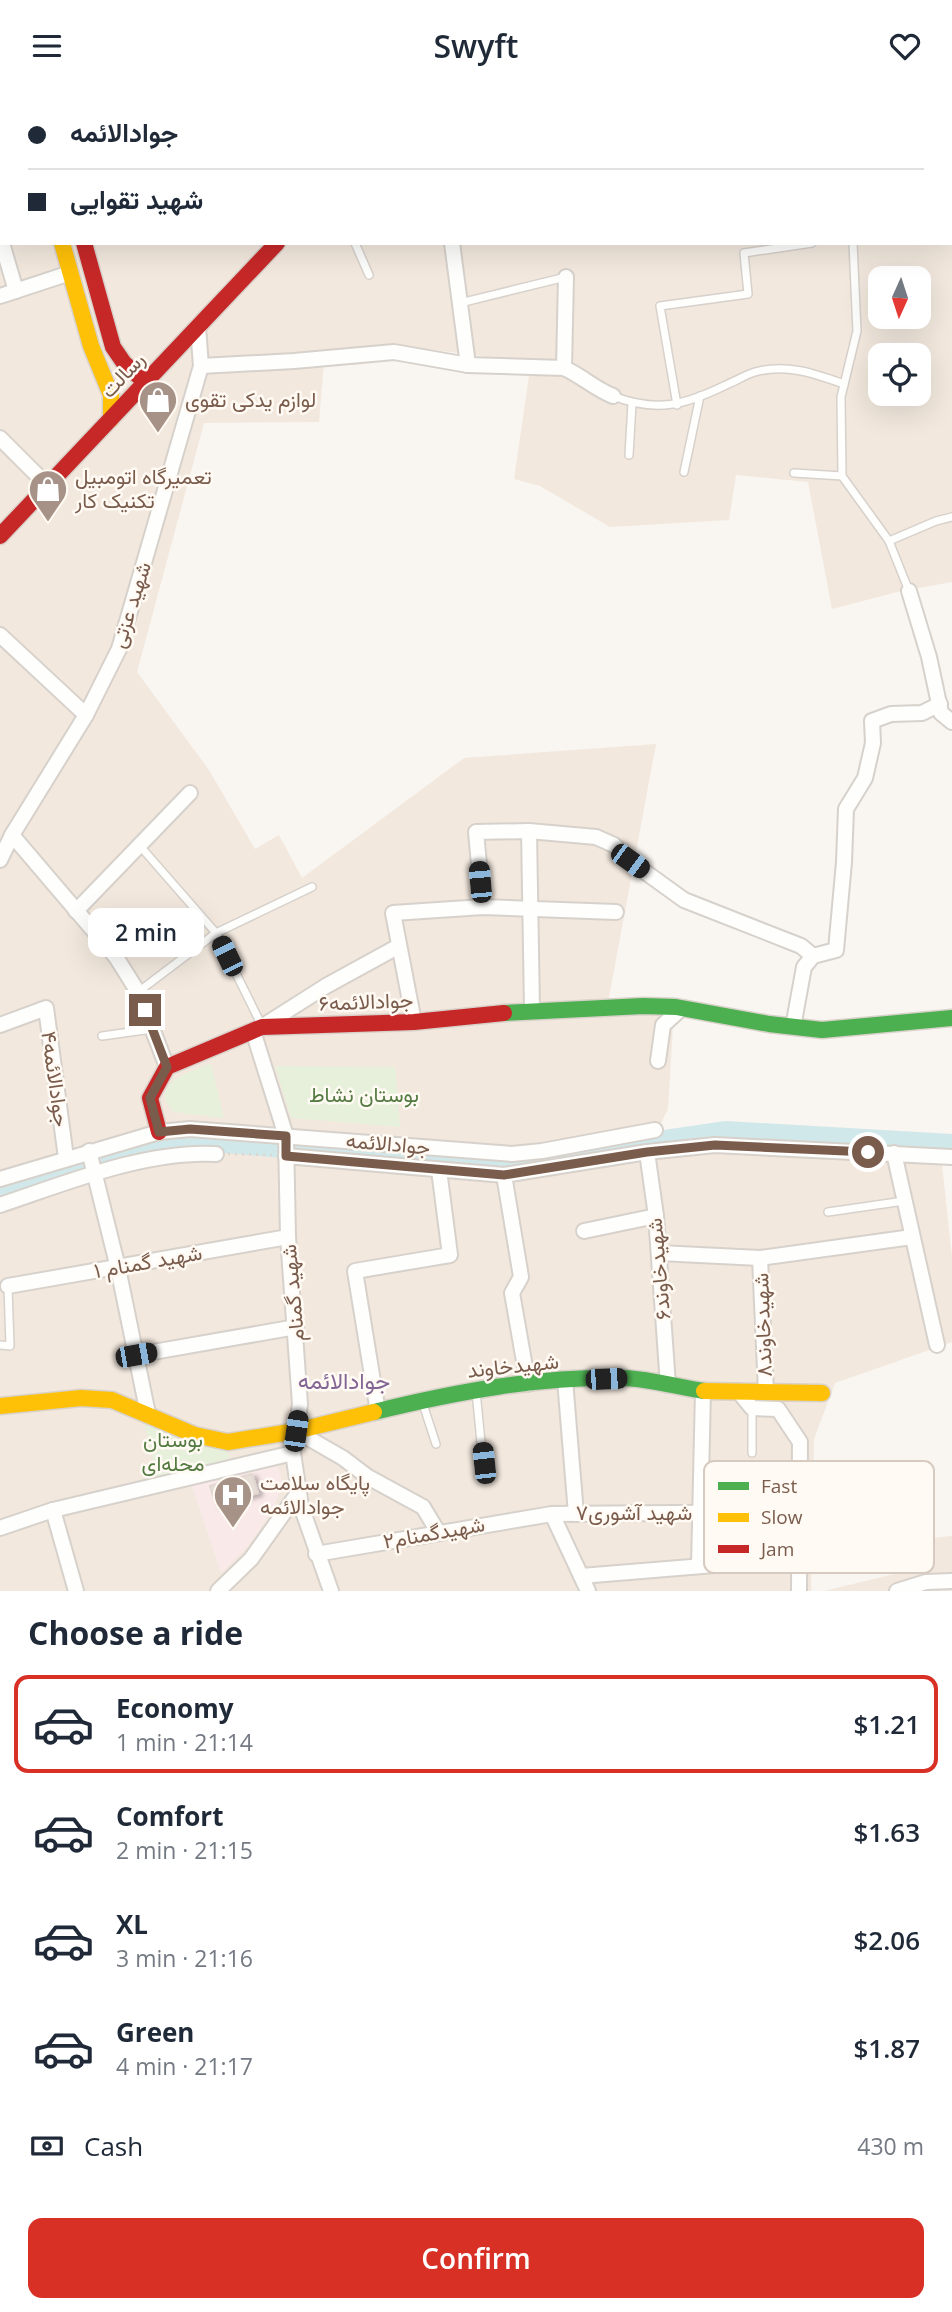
<!DOCTYPE html>
<html lang="en">
<head>
<meta charset="utf-8">
<style>
	:root { --surface:#fff; --page:#f2f2f3; --text:#1f2937; --muted:#747a83; --line:#e0e1e3; --accent:#d93025 }
	body { margin:0; font-family:"Open Sans",Vazirmatn,sans-serif; background:var(--page); color:var(--text); height:100vh; display:flex; flex-direction:column; font-size:26px; white-space:nowrap }
	* { box-sizing:border-box; margin:0 }
	p { font-size:23px; color:var(--muted) }
	.icon { flex:none; width:38px; height:38px; fill:none; stroke:currentColor; stroke-width:2; stroke-linecap:round; stroke-linejoin:round }
	.map { position:relative; height:1500px; overflow:hidden }
	.drawer { display:flex; flex-direction:column; background:var(--surface); flex:1 }
	.drawer>* { flex:none }
	.hud { position:absolute; left:0px; top:0px; width:952px; height:154px; box-shadow:0 7px 28px #0002; display:grid; align-content:center; height:154px; padding:0 28px; background:var(--surface) }
	.needle { width:46px; rotate:183deg }
	.fabs { position:absolute; left:868px; top:175px; display:grid; gap:14px }
	.fabs a { display:grid; place-items:center; width:63px; height:63px; border-radius:14px; background:var(--surface); box-shadow:0 7px 28px #0002; font-size:35px }
	.end { position:absolute; width:32px; height:32px; margin:-16px; border:9px solid #7a5c4d; background:#fff; box-shadow:0 0 0 4px #fff }
	.from { border-radius:50% }
	.bubble { position:absolute; height:49px; border-radius:14px; background:var(--surface); box-shadow:0 7px 28px #0002; font-size:23px; font-weight:600; line-height:49px; text-align:center }
	.car { position:absolute; width:21px; height:42px; margin:-21px -10px; border-radius:9px; box-shadow:0 0 5px 2px #0007; background:linear-gradient(#222 24%,#8ab4d8 0 40%,#222 0 76%,#8ab4d8 0 86%,#222 0) }
	.hud b { display:flex; align-items:center; gap:24px; height:66px; font-size:26px }
	.hud b+b { border-top:2px solid var(--line) }
	.hud i { width:18px; height:18px; background:var(--text) }
	ul { padding:0; list-style:none }
	li { display:flex; align-items:center; gap:21px; height:98px; margin:0 14px 10px; padding:0 14px; border:4px solid transparent; border-radius:14px }
	li div { flex:1 }
	li b { display:block; font-size:26px }
	li em { font-style:normal; font-weight:600 }
	li.on { border-color:var(--accent) }
	li>.icon { width:63px; height:63px; stroke-width:1.5 }
	h2 { padding:0 28px; font-size:32px; line-height:84px }
	.pay { display:flex; align-items:center; gap:18px; height:77px; padding:0 28px; font-size:26px }
	.pay p { margin-inline-start:auto }
	.action { display:flex; gap:14px; margin-top:auto; padding:14px 28px }
	.action a { flex:1; height:80px; border-radius:14px; background:var(--accent); color:#fff; font-size:28px; font-weight:600; line-height:80px; text-align:center }
	header { display:flex; justify-content:space-between; align-items:center; height:91px; padding:0 28px; background:var(--surface); font-size:32px; font-weight:600 }
	.map>svg:first-child { display:block }
	.residential { fill:#f2e8de; fill-rule:evenodd }
	.medical { fill:#fae9e9 }
	.green { fill:#e7f0db }
	.lines { fill:none; stroke-linecap:round; stroke-linejoin:round }
	.river { stroke:#d0e8ea; stroke-width:24 }
	.building { fill:#e6ded7; stroke:#e2d8d2; stroke-width:2; filter:url(#shadow) }
	.lane-casing { stroke:#d7d1cb; stroke-width:10 }
	.street-casing { stroke:#d7d1cb; stroke-width:18 }
	.fast-casing { stroke:#d9d2cb; stroke-width:19 }
	.slow-casing { stroke:#d9d2cb; stroke-width:19 }
	.jam-casing { stroke:#d9d2cb; stroke-width:19 }
	.path { stroke:#dcd5d0; stroke-width:2.5; stroke-dasharray:2 5; stroke-linecap:butt }
	.lane { stroke:#fefefd; stroke-width:7 }
	.street { stroke:#fefefd; stroke-width:14 }
	.fast { stroke:#4caf50; stroke-width:16 }
	.slow { stroke:#ffc107; stroke-width:16 }
	.jam { stroke:#c62828; stroke-width:16 }
	.route { stroke:#7a5c4d; stroke-width:9 }
	.labels { text-anchor:middle; stroke-width:5; stroke-linejoin:round; paint-order:stroke }
	.street-label { font-size:21px; fill:#7a5c4d; stroke:#fffaf3 }
	.poi-label { font-size:21px; fill:#7a5c4d; stroke:#fffaf3; text-anchor:start }
	.park-label { font-size:21px; fill:#537a41; stroke:#fffaf3 }
	.neighbourhood-label { font-size:23px; fill:#846695; stroke:#fffaf3 }
	.key { fill:#fffaf3; stroke:#d7cbc1; stroke-width:2 }
	.key-label { font-size:19px; fill:#7a5c4d }
</style>
</head>
<body>
<header><svg class="icon" aria-label="menu" viewBox="0 0 24 24"><path d="M4 6h16M4 12h16M4 18h16"/></svg>Swyft<svg class="icon" aria-label="heart" viewBox="0 0 24 24"><path d="M12 20l-8-8c-3-5 5-10 8-4 3-6 11-1 8 4z"/></svg></header>
<div class="map">
<svg width="952" height="1500" viewBox="0 0 952 1500">
	<defs>
		<filter id="shadow"><feDropShadow dx="4.5" dy="2.5" stdDeviation="2" flood-color="#0004"/></filter>
	</defs>
	<rect width="100%" height="100%" fill="#f9f5f0"/>
	<g class="residential">
		<path d="M0,0H952V491L901,500L832,518L808,391L736,384L729,429L610,436L540,395L514,388L531,271L410,256L325,260L319,331L204,332L137,581L209,679L255,758L279,744L302,787L464,667L656,653L607,917L674,918L668,1018L647,1061H839L942,1073L952,1166V1251L835,1292L814,1348L811,1500H0ZM2,2H950V152H2ZM880,187H919V226H880ZM880,264H919V303H880Z"/>
		<polygon points="952,1445 952,1500 824,1500 932,1474 931,1447"/>
	</g>
	<polygon class="medical" points="276,1369 283,1394 271,1421 249,1454 221,1482 191,1392"/>
	<g class="green">
		<path d="M211,973L224,1027L174,1021C145,995 192,979 211,973Z"/>
		<polygon points="275,975 395,976 400,1036 291,1027"/>
		<polygon points="143,1328 227,1357 230,1369 158,1387"/>
	</g>
	<g class="lines">
		<polyline class="river" points="0,1103 100,1070 192,1047 444,1069 521,1072 725,1042 952,1055"/>
	</g>
	<g class="building">
		<polygon points="782,0 863,0 864,2 783,2"/>
		<polygon points="252,1383 258,1402 216,1414 210,1395"/>
	</g>
	<g class="lines">
		<g class="lane-casing">
			<g id="lane">
				<polyline points="601,0 602,2"/>
				<polyline points="779,0 781,2"/>
				<polyline points="865,0 865,2"/>
				<polyline points="884,2 889,0"/>
				<polyline points="355,152 369,184"/>
				<polyline points="853,152 857,240 841,306 842,385 889,450 909,500"/>
				<polyline points="460,212 566,186"/>
				<path d="M613,305C657,322 685,314 726,294C736,290 745,284 755,281C786,272 816,283 844,293"/>
				<polyline points="677,314 660,215 748,203 744,162 812,152"/>
				<polyline points="629,364 632,312"/>
				<polyline points="684,381 700,305"/>
				<polyline points="794,382 842,385"/>
				<polyline points="889,450 936,430 952,426"/>
				<polyline points="140,755 216,842 262,935"/>
				<polyline points="138,901 216,842 312,796"/>
				<polyline points="102,945 152,938"/>
				<polyline points="828,1121 904,1110"/>
				<polyline points="0,1254 10,1255 8,1195"/>
				<polyline points="476,1300 483,1372"/>
				<polyline points="422,1310 436,1353"/>
				<polyline points="752,1315 752,1362"/>
			</g>
		</g>
		<g class="street-casing">
			<g id="street">
				<polyline points="2,152 16,200"/>
				<polyline points="452,152 468,274"/>
				<polyline points="0,205 70,182"/>
				<path d="M201,275L294,270L394,261L468,274L564,277C582,285 595,298 613,305"/>
				<polyline points="564,277 566,186"/>
				<polyline points="0,347 48,395"/>
				<polyline points="909,500 929,566 941,622 952,631"/>
				<polyline points="0,544 86,624"/>
				<polyline points="529,740 532,919"/>
				<polyline points="12,744 116,866 138,901 167,976"/>
				<polyline points="0,769 12,744 86,624 119,558 201,275 198,236"/>
				<polyline points="483,816 476,741 529,740 596,746 614,754 630,770 684,809 801,855 813,865"/>
				<polyline points="76,820 190,702"/>
				<polyline points="414,931 393,822 483,816 616,821"/>
				<polyline points="0,934 46,917 66,1067"/>
				<polyline points="263,935 326,895 399,855"/>
				<polyline points="793,936 804,876 813,865 836,859 844,771 846,718 865,687 873,652 872,630 891,623 922,622 940,613"/>
				<polyline points="253,940 286,1045 288,1146 300,1313 293,1362 301,1415 331,1500"/>
				<polyline points="658,970 663,934 682,917"/>
				<polyline points="89,1060 118,1177 148,1323"/>
				<polyline points="647,1061 656,1125 668,1294"/>
				<polyline points="894,1062 937,1254"/>
				<polyline points="286,1065 504,1084 647,1061 715,1054 952,1066"/>
				<polyline points="504,1084 521,1186 512,1202 528,1293"/>
				<polyline points="0,1088 159,1041 190,1038 512,1063 542,1060 655,1039"/>
				<path d="M0,1114C66,1092 146,1059 216,1063"/>
				<polyline points="584,1140 656,1125"/>
				<polyline points="659,1162 760,1167 912,1146"/>
				<polyline points="760,1167 766,1301"/>
				<polyline points="8,1195 288,1146"/>
				<polyline points="136,1264 296,1236"/>
				<polyline points="565,1289 576,1423"/>
				<polyline points="738,1300 752,1317 778,1318 800,1351 799,1500"/>
				<polyline points="378,1321 355,1180 450,1164 439,1079"/>
				<polyline points="296,1340 343,1367 368,1386 423,1416 438,1441"/>
				<polyline points="53,1419 76,1500"/>
				<polyline points="552,1423 588,1500"/>
				<polyline points="0,1437 53,1419 293,1362"/>
				<polyline points="316,1463 552,1423 800,1421"/>
				<polyline points="699,1475 703,1300"/>
				<polyline points="581,1485 800,1467"/>
				<polyline points="218,1500 251,1468 298,1402"/>
				<polyline points="897,1500 926,1491 952,1490"/>
			</g>
		</g>
		<g class="fast-casing">
			<g id="fast">
				<polyline points="19,0 19,2"/>
				<polyline points="504,922 643,915 676,916 769,933 822,939 952,927"/>
				<path d="M374,1321C455,1301 540,1285 624,1287C650,1288 678,1296 704,1300"/>
			</g>
		</g>
		<g class="slow-casing">
			<g id="slow">
				<polyline points="419,2 421,0"/>
				<polyline points="62,152 91,255 111,304 111,328"/>
				<polyline points="704,1300 822,1302"/>
				<polyline points="0,1315 81,1307 112,1309 195,1344 228,1351 296,1340 374,1321"/>
			</g>
		</g>
		<g class="jam-casing">
			<g id="jam">
				<polyline points="41,0 42,2"/>
				<polyline points="84,152 113,256 124,272 145,291"/>
				<polyline points="0,445 277,152"/>
				<polyline points="159,1041 150,1007 167,976 262,936 414,931 504,922"/>
			</g>
		</g>
		<g class="path">
			<polyline points="0,89 2,88"/>
			<polyline points="228,1063 273,1064"/>
		</g>
		<use href="#lane" class="lane"/>
		<use href="#street" class="street"/>
		<use href="#fast" class="fast"/>
		<use href="#slow" class="slow"/>
		<use href="#jam" class="jam"/>
	</g>
	<g class="lines">
		<polyline class="route" points="145,919 167,976 150,1007 159,1041 190,1038 286,1045 286,1065 504,1084 647,1061 715,1054 868,1061"/>
	</g>
	<defs>
		<g id="shop-pin" transform="scale(2.0125)"><path d="M0 17L-7.5 6A9.5 9.5 0 1 1 7.5 6Z" fill="#a69286" stroke="#fffaf3"/><path d="M-5-2.5h2.3a2.7 3.5 0 0 1 5.4 0H5L5.5 6h-11ZM-1.5-2.5h3a1.5 2.3 0 0 0-3 0Z" fill="#fff"/></g>
		<g id="hospital-pin" transform="scale(2.0125)"><path d="M0 17L-7.5 6A9.5 9.5 0 1 1 7.5 6Z" fill="#a69286" stroke="#fffaf3"/><path d="M-5-5h3v3.5h4V-5h3V5h-3V1.5h-4V5h-3Z" fill="#fff"/></g>
	</defs>
	<g fill-rule="evenodd">
		<use href="#shop-pin" x="158" y="309"/>
		<use href="#shop-pin" x="48" y="398"/>
		<use href="#hospital-pin" x="233" y="1404"/>
	</g>
	<g class="labels">
		<g class="street-label">
			<text transform="translate(123 284) rotate(-47)" y="7">رسالت</text>
			<text transform="translate(131 514) rotate(-72)" y="7">شهید عزتی</text>
			<text transform="translate(366 911) rotate(-2)" y="7">جوادالائمه۶</text>
			<text transform="translate(55 988) rotate(82)" y="7">جوادالائمه۴</text>
			<text transform="translate(388 1053) rotate(5)" y="7">جوادالائمه</text>
			<text transform="translate(148 1171) rotate(-10)" y="7">شهید گمنام ۱</text>
			<text transform="translate(659 1178) rotate(-95)" y="7">شهیدخاوند۶</text>
			<text transform="translate(293 1202) rotate(-95)" y="7">شهید گمنام</text>
			<text transform="translate(763 1234) rotate(-92)" y="7">شهیدخاوند۸</text>
			<text transform="translate(513 1275) rotate(-6)" y="7">شهیدخاوند</text>
			<text x="634" y="1429">شهید آشوری۷</text>
			<text transform="translate(434 1442) rotate(-10)" y="7">شهیدگمنام۲</text>
		</g>
		<g class="poi-label">
			<text x="185" y="316">لوازم یدکی تقوی</text>
			<text x="75" y="393">تعمیرگاه اتومبیل<tspan x="75" dy="24">تکنیک کار</tspan></text>
			<text x="260" y="1399">پایگاه سلامت<tspan x="260" dy="24">جوادالائمه</tspan></text>
		</g>
		<g class="park-label">
			<text x="364" y="1011">بوستان نشاط</text>
			<text x="173" y="1356">بوستان<tspan x="173" dy="24">محله‌ای</tspan></text>
		</g>
		<g class="neighbourhood-label">
			<text x="344" y="1298">جوادالائمه</text>
		</g>
	</g>
	<rect x="704" y="1370" width="230" height="112" rx="10" class="key"/>
	<rect x="718" y="1391" width="31" height="8" fill="#4caf50"/>
	<rect x="718" y="1422" width="31" height="9" fill="#ffc107"/>
	<rect x="718" y="1454" width="31" height="8" fill="#c62828"/>
	<g class="key-label">
		<text x="761" y="1402">Fast</text>
		<text x="761" y="1433">Slow</text>
		<text x="761" y="1465">Jam</text>
	</g>
</svg>
<div class="fabs">
<a><svg class="needle" viewBox="-14 -14 28 28"><path d="M0-13l5 13h-10z" fill="#e53935"/><path d="M0 13l5-13h-10z" fill="#747a83"/></svg></a>
<a><svg class="icon" aria-label="locate" viewBox="0 0 24 24"><circle cx="12" cy="12" r="6"/><path d="M12 2v4M12 18v4M2 12h4M18 12h4"/></svg></a>
</div>
<i class="end from" style="left:868px;top:1061px"></i>
<i class="end" style="left:145px;top:919px"></i>
<div class="bubble" style="left:88px;top:817px;width:116px">2 min</div>
<i class="car" style="left:630px;top:770px;rotate:126deg"></i>
<i class="car" style="left:480px;top:791px;rotate:355deg"></i>
<i class="car" style="left:227px;top:865px;rotate:334deg"></i>
<i class="car" style="left:136px;top:1264px;rotate:80deg"></i>
<i class="car" style="left:606px;top:1288px;rotate:88deg"></i>
<i class="car" style="left:296px;top:1340px;rotate:8deg"></i>
<i class="car" style="left:484px;top:1372px;rotate:354deg"></i>
<div class="hud">
<b><i class="from"></i>جوادالائمه</b>
<b><i></i>شهید تقوایی</b>
</div>
</div>
<section class="drawer">
<h2>Choose a ride</h2>
<ul>
<li class="on"><svg class="icon" aria-label="car" viewBox="0 0 24 24"><path d="M5 17H2v-5l4-1 3-4h7l3 4 3 1v5h-3M9 17h6M6 11h13"/><circle cx="7" cy="17" r="2"/><circle cx="17" cy="17" r="2"/></svg><div><b>Economy</b><p>1 min · 21:14</p></div><em>$1.21</em></li>
<li><svg class="icon" aria-label="car" viewBox="0 0 24 24"><path d="M5 17H2v-5l4-1 3-4h7l3 4 3 1v5h-3M9 17h6M6 11h13"/><circle cx="7" cy="17" r="2"/><circle cx="17" cy="17" r="2"/></svg><div><b>Comfort</b><p>2 min · 21:15</p></div><em>$1.63</em></li>
<li><svg class="icon" aria-label="car" viewBox="0 0 24 24"><path d="M5 17H2v-5l4-1 3-4h7l3 4 3 1v5h-3M9 17h6M6 11h13"/><circle cx="7" cy="17" r="2"/><circle cx="17" cy="17" r="2"/></svg><div><b>XL</b><p>3 min · 21:16</p></div><em>$2.06</em></li>
<li><svg class="icon" aria-label="car" viewBox="0 0 24 24"><path d="M5 17H2v-5l4-1 3-4h7l3 4 3 1v5h-3M9 17h6M6 11h13"/><circle cx="7" cy="17" r="2"/><circle cx="17" cy="17" r="2"/></svg><div><b>Green</b><p>4 min · 21:17</p></div><em>$1.87</em></li>
</ul>
<div class="pay"><svg class="icon" aria-label="cash" viewBox="0 0 24 24"><path d="M3 7h18v10H3z"/><circle cx="12" cy="12" r="2"/></svg>Cash<p>430 m</p></div>
<div class="action"><a>Confirm</a></div>
</section>
</body>
</html>
